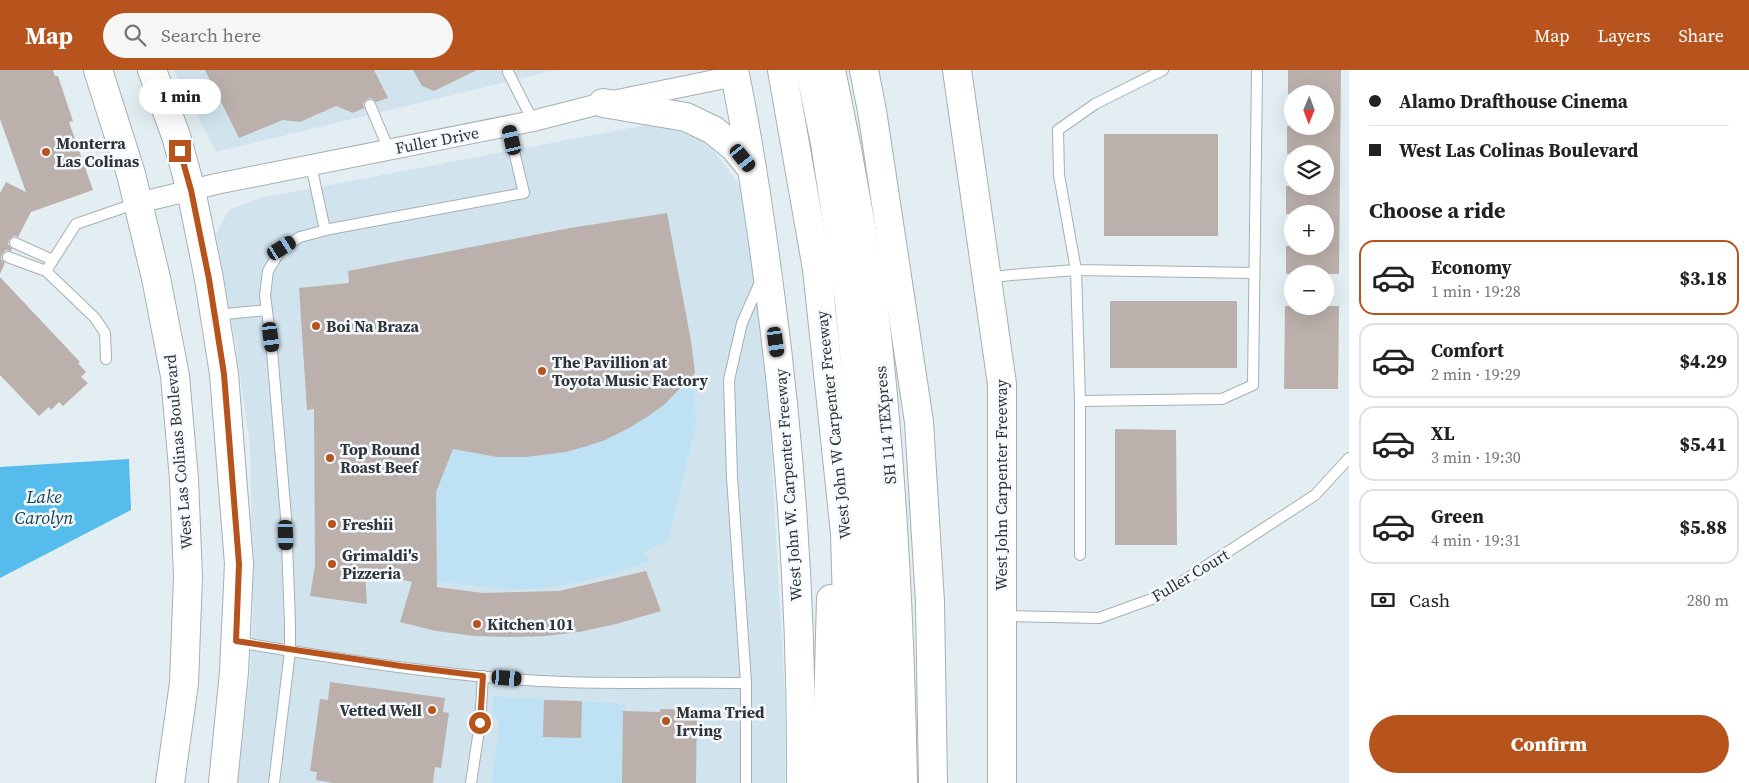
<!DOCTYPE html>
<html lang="en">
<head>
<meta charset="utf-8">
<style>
	:root { --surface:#fff; --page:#f6f6f6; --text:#222; --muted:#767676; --line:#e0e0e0; --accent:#b7531c }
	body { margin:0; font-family:"Source Serif 4",serif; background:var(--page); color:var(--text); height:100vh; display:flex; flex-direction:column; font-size:19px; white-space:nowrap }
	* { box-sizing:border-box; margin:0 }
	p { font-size:16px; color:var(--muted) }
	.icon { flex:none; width:28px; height:28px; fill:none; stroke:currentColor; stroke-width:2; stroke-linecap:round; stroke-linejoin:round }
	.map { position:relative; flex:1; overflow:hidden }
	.sheet { display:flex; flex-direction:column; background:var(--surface); width:400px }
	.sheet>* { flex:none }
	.guide { display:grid; align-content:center; height:110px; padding:0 20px; background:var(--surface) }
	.needle { width:32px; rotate:181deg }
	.tools { position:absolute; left:1284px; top:15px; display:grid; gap:10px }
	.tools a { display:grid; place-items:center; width:50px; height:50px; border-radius:50%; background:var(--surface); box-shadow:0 5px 20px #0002; font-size:25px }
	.end { position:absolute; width:22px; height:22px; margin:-11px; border:6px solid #b7531c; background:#fff; box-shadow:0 0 0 2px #fff }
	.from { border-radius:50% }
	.bubble { position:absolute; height:35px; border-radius:18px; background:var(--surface); box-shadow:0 5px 20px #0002; font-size:16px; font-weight:800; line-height:35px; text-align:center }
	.car { position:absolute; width:15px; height:30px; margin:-15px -8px; border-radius:6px; box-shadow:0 0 4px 1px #0007; background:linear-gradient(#222 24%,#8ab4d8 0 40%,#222 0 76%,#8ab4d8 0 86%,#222 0) }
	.guide b { display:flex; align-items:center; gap:18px; height:48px; font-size:19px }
	.guide b+b { border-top:1px solid var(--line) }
	.guide i { width:12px; height:12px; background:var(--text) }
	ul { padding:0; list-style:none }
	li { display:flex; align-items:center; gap:15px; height:75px; margin:0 10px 8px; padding:0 10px; border:2px solid var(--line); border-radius:15px }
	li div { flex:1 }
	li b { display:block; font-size:19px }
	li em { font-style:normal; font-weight:800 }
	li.active { border-color:var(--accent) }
	li>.icon { width:45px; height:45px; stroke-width:1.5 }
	h2 { padding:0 20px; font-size:22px; line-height:60px }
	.pay { display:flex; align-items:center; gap:12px; height:55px; padding:0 20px; font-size:19px }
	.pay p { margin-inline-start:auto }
	.cta { display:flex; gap:10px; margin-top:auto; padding:10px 20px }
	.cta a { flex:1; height:58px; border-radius:30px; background:var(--accent); color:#fff; font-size:20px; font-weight:800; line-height:58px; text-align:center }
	header { display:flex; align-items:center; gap:30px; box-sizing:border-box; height:70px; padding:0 25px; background:var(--accent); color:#fff }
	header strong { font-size:24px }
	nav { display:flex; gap:28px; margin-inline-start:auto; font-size:18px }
	.search { width:350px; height:45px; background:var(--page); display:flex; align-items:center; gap:12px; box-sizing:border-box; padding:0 18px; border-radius:28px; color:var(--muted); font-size:19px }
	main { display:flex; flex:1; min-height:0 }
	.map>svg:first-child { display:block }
	.built { fill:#d1e4ee }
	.green { fill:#bee1f4 }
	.water { fill:#55bceb }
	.building { fill:#bbb0ab }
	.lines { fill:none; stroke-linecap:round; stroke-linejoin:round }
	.lane-casing { stroke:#a5afb5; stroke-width:12 }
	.street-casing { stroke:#a5afb5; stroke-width:22 }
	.secondary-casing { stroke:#a5afb5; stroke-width:30 }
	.highway-casing { stroke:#a5afb5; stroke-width:30 }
	.lane { stroke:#fff; stroke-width:10 }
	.street { stroke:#fff; stroke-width:20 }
	.secondary { stroke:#fff; stroke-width:28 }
	.highway { stroke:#fff; stroke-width:28 }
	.route { stroke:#b7531c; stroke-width:6 }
	.poi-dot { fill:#b7531c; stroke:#f4fafe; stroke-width:2 }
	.labels { text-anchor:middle; stroke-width:5; stroke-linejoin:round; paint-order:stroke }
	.street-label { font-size:16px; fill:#303436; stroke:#f4fafe }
	.poi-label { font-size:16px; font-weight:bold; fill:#303436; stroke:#f4fafe; text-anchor:start }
	.water-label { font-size:18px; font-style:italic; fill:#154155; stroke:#f4fafe }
</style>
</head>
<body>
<header>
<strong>Map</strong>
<div class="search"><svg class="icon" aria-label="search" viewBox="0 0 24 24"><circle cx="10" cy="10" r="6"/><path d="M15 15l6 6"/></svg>Search here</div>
<nav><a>Map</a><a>Layers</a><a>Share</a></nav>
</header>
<main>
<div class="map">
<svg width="1349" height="713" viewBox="0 0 1349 713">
	<rect width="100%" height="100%" fill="#e3eef3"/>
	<g class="built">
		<polygon points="174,0 556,0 216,82"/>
		<polygon points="656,53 680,58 703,67 743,119 768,322 785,628 785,713 236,713 250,604 253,537 250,375 236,277 216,165 221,154 229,140 260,128"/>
	</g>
	<g class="green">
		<path d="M693,305L696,354L668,471L644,482L649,491C606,506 561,520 514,519C488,518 463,514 437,511L436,422L453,379C529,396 600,385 663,335C674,327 683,315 693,305Z"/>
		<polygon points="493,626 625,634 622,713 491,713 500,654 492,643"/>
	</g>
	<polygon class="water" points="129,389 131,440 0,508 0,397"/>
	<g class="building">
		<polygon points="0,0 53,0 55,6 58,6 73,51 69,52 93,120 31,142 18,167 14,166 9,170 8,174 12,179 11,181 6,180 2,184 1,189 5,193 0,204 0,123 6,112 26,122 0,49"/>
		<polygon points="205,0 374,0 388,28 376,32 371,28 367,29 363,34 364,38 353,43 336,36 300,52 283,50 239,68"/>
		<polygon points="413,0 477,0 434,21 422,16"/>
		<polygon points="1288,0 1341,0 1339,204 1286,204 1286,176 1325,176 1325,144 1286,144 1286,116 1325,116 1325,84 1287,84 1287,56 1325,56 1325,24 1288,24"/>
		<rect x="1104" y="64" width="114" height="102"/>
		<polygon points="667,143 691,271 695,303 665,334 650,345 629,358 605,370 587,376 566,382 526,387 497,387 453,379 436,422 437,517 483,523 559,521 646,501 661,541 616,554 579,562 546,566 511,567 475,566 436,561 400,552 412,512 365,501 367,534 310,526 315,495 314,339 307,340 299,218 349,213 348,201 570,158"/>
		<polygon points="0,207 80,292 78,293 86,302 81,307 88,313 63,336 59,332 51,340 49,337 39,346 0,305"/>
		<rect x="1110" y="231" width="127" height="67"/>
		<polygon points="1285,236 1339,236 1338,319 1284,319"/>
		<polygon points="1115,359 1176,360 1177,475 1115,475"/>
		<polygon points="330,612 445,628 443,642 449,643 441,698 435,697 433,713 333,713 316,710 317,702 310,701 320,629 328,630"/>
		<polygon points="544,630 582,631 581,668 543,667"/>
		<polygon points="660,639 697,640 696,713 622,713 623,641 660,642"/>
	</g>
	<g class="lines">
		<g class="lane-casing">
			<g id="lane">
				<polyline points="1163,0 1095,34 1058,60 1059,105 1076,200 1254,203"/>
				<polyline points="508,2 533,51"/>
				<polyline points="370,35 389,80"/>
				<polyline points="311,95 325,160"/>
				<polyline points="15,173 53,190"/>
				<polyline points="8,187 46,201"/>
				<polyline points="988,208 1011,205 1076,200 1080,331 1080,485"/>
				<polyline points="216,245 267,240"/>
				<polyline points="106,289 105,263 95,248 46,201 76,154 137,133"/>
				<polyline points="1080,331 1222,329 1253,315 1257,0"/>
				<polyline points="1003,546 1099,548 1160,526 1315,425 1349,388"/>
				<path d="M237,572C345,590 455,608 564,612C625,614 685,612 746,613"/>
				<polyline points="274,713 290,581 290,553 286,447 272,281 265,225 268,201 282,178 300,167 330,159 524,123 508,56"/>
				<polyline points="471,713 480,653 483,606"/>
				<polyline points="746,713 746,613 732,407 729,310 742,253 761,210"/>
			</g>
		</g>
		<g class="street-casing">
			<polyline id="street" points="138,133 216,114 533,51 603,33 735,6"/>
		</g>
		<g class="secondary-casing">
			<g id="secondary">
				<polyline points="98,0 131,104 156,208 175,306 184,409 188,507 184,613 170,713"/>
				<polyline points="152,0 176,66 191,120 209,209 224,304 239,494 234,602 223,713"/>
				<path d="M734,0C750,76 761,154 771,231C792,391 802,552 801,713"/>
				<polyline points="957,0 1002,314 1002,713"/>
				<polyline points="603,33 686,47 713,60 734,77 752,99"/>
			</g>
		</g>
		<g class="highway-casing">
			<g id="highway">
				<polyline points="782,0 817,199 845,463 852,713"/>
				<polyline points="810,0 825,73 849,231 862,366 872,483 878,713"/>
				<path d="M831,0C842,52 852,104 861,156C865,181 870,206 873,230C892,391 900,552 903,713"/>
				<polyline points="864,0 872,41 919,352 930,532 933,713"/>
				<polyline points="826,713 831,529"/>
			</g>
		</g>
		<use href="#lane" class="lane"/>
		<use href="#street" class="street"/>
		<use href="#secondary" class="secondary"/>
		<use href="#highway" class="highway"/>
	</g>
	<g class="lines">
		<polyline class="route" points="180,81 191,120 209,209 224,304 239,494 236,571 401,596 483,606 480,653"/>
	</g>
	<g class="poi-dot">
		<circle cx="46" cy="82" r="5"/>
		<circle cx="316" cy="256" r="5"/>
		<circle cx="542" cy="301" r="5"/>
		<circle cx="330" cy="388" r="5"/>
		<circle cx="332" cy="454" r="5"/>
		<circle cx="332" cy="494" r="5"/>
		<circle cx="477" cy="554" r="5"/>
		<circle cx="432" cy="640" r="5"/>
		<circle cx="666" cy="651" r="5"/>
	</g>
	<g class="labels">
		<g class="street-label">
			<text transform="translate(437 70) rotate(-11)" y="6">Fuller Drive</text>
			<text transform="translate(833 355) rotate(-96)" y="6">West John W Carpenter Freeway</text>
			<text transform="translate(885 355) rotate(-95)" y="6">SH 114 TEXpress</text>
			<text transform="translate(178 382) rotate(-95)" y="6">West Las Colinas Boulevard</text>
			<text transform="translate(788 415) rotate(-94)" y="6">West John W. Carpenter Freeway</text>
			<text transform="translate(1001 415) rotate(-90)" y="6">West John Carpenter Freeway</text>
			<text transform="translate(1190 505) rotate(-31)" y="6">Fuller Court</text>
		</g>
		<g class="poi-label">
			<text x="56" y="79">Monterra<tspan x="56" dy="18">Las Colinas</tspan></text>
			<text x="326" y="262">Boi Na Braza</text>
			<text x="552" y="298">The Pavillion at<tspan x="552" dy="18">Toyota Music Factory</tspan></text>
			<text x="340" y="385">Top Round<tspan x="340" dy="18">Roast Beef</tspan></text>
			<text x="342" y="460">Freshii</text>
			<text x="342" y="491">Grimaldi's<tspan x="342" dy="18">Pizzeria</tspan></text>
			<text x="487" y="560">Kitchen 101</text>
			<text x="422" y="646" text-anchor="end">Vetted Well</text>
			<text x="676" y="648">Mama Tried<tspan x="676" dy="18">Irving</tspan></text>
		</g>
		<g class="water-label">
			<text x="44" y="433">Lake<tspan x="44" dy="21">Carolyn</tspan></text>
		</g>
	</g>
</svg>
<div class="tools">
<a><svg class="needle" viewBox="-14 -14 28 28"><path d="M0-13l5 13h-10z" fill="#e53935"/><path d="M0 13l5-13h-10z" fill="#767676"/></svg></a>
<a><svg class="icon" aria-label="layers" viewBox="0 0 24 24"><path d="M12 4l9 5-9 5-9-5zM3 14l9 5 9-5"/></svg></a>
<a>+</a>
<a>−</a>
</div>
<i class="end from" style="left:480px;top:653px"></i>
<i class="end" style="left:180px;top:81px"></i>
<div class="bubble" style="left:139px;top:9px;width:82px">1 min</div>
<i class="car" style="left:512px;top:70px;rotate:347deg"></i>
<i class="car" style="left:743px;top:88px;rotate:141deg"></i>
<i class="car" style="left:282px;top:178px;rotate:58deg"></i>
<i class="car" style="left:271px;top:267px;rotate:173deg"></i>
<i class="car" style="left:776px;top:272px;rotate:172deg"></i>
<i class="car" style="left:286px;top:465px;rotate:178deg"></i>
<i class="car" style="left:507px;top:608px;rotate:94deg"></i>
</div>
<section class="sheet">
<div class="guide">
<b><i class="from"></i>Alamo Drafthouse Cinema</b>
<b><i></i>West Las Colinas Boulevard</b>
</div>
<h2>Choose a ride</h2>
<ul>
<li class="active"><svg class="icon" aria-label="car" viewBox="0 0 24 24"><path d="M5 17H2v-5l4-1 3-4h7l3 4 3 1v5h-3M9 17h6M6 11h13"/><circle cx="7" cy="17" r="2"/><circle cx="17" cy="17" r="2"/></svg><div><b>Economy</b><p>1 min · 19:28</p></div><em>$3.18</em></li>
<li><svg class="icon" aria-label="car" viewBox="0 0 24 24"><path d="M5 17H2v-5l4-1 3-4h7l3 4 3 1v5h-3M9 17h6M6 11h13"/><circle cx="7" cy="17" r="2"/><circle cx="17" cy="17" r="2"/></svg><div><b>Comfort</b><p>2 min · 19:29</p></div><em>$4.29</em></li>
<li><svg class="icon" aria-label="car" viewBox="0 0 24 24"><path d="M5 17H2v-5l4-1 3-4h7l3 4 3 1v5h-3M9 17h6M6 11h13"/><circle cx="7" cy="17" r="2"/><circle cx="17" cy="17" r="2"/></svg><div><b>XL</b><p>3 min · 19:30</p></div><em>$5.41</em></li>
<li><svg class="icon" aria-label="car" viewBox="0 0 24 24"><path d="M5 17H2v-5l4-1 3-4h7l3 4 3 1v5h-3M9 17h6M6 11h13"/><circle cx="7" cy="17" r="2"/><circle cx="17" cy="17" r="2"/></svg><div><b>Green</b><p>4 min · 19:31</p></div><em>$5.88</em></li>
</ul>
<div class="pay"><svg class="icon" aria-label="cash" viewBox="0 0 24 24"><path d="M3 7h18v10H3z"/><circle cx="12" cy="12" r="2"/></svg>Cash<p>280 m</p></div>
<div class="cta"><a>Confirm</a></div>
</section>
</main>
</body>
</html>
